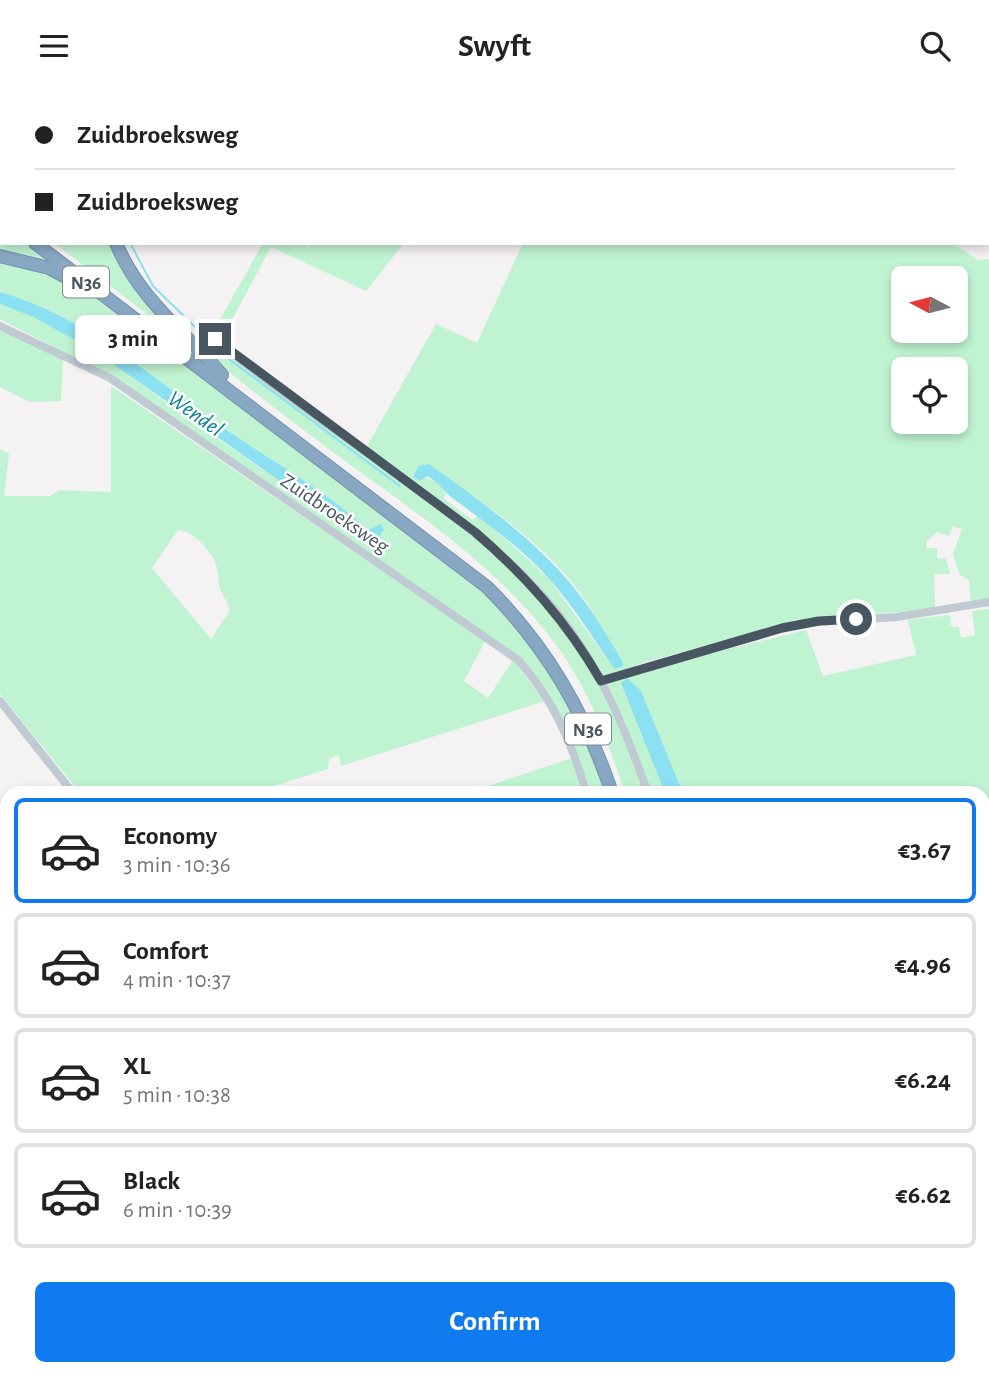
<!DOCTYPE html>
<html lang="en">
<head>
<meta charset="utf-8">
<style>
	:root { --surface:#fff; --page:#f6f6f6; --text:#222; --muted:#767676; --line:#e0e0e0; --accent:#107bf0 }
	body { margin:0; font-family:"Alegreya Sans",sans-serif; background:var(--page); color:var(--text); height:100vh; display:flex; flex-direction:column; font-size:26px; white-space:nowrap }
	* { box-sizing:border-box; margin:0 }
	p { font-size:23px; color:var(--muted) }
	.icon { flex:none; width:38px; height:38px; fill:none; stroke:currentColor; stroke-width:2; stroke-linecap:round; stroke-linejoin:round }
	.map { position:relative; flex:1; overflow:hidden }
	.details { position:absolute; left:0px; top:695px; width:990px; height:590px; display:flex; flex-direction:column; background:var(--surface); border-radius:21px 21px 0 0; box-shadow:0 4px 10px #0003 }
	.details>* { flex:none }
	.guide { position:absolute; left:0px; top:0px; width:990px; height:154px; box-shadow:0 4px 10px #0003; display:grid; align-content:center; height:154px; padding:0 35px; background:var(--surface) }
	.needle { width:46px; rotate:277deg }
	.tools { position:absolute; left:891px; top:175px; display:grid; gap:14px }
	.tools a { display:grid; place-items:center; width:77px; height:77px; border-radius:10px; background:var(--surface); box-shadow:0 4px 10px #0003; font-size:35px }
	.end { position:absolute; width:32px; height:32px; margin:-16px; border:9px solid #485661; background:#fff; box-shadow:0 0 0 4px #fff }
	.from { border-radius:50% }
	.bubble { position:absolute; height:49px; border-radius:10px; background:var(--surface); box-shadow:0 4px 10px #0003; font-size:23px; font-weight:600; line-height:49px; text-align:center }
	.guide b { display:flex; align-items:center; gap:24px; height:66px; font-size:26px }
	.guide b+b { border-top:2px solid var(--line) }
	.guide i { width:18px; height:18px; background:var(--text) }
	ul { padding:12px 0 0; list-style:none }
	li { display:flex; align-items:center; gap:21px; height:105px; margin:0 14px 10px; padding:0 21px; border:4px solid var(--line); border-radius:10px }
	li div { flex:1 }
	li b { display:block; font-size:26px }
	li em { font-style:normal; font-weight:600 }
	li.on { border-color:var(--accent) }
	li>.icon { width:63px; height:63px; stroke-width:1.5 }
	.primary-button { display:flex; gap:14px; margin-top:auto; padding:14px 35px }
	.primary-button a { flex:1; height:80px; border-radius:10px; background:var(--accent); color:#fff; font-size:28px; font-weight:600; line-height:80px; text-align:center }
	header { display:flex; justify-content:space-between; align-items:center; height:91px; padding:0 35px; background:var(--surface); font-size:32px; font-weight:600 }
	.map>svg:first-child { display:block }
	.green { fill:#c0f3d1; fill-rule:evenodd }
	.water { fill:#8be0f2 }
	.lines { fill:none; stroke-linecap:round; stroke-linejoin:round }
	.stream { stroke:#8be0f2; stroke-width:2 }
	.highway-casing { stroke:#7392af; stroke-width:14 }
	.minor { stroke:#bfcad2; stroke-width:8 }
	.highway { stroke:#88a7c3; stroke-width:12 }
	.route { stroke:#485661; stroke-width:9 }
	.labels { text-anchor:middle; stroke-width:5; stroke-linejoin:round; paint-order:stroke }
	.shield { fill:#fff; stroke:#7f8990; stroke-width:2 }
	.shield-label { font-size:19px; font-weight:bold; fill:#485661 }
	.street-label { font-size:21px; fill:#485661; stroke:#fff }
	.water-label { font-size:23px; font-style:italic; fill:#077e97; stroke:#fff }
</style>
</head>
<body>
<header><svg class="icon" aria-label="menu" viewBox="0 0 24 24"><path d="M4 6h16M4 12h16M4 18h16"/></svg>Swyft<svg class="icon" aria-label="search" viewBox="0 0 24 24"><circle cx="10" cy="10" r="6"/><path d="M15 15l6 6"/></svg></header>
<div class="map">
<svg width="989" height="1283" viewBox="0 0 989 1283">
	<rect width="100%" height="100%" fill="#f4f2f2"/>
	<g class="green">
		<polygon points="68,0 313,0 312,2"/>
		<polygon points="596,0 989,0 989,92 989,2"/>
		<polygon points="0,128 2,152 32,152 54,169 51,175 31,165 0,161"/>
		<polygon points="54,152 114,152 193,258"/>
		<polygon points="263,152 304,152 308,157 310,152 404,152 366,200 271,156 220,251 213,241"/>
		<path d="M523,152H952L978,169L989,168V508L971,513L969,489L960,484L953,463L962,438L953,435L949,445L937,441L927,450L926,457H937V467L946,468L950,483H934L935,518L803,529L645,571L603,587L532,491L366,357L436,233L477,252ZM903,187H956V240H903ZM903,278H956V331H903ZM429,374C486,414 558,460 593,522C601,537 605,557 611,573L549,488L488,432L477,425L473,429L443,407L446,403L440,393L423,385Z"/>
		<path d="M0,168C47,176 83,198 122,224L467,484L511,526L570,610L607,702H588L574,659L520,568L69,264L0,228V213C63,230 118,277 170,314C237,361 304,409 375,451L384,439H368C326,400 275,372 228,340C156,290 86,225 0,201Z"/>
		<polygon points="0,237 63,267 61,310 30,311 0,296"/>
		<path d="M211,247L474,442L542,507L597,586L646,702H625C609,653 591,605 562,562C515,495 449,445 384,398C328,358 272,316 219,273L201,257Z"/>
		<path d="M111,295L485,550L464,590L488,607L513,569L545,610L341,675L339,664L329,668L328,678L252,702H80L0,603V358L9,363L4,405H50L59,399L111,401ZM178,439C194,440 213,461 217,477C219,482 218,488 219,494C220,502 228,510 230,519L211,548L152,477Z"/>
		<polygon points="989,518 989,910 984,910 984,702 683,702 641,600 623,589 623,596 665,702 650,702 607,594 619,585 806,539 823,585 916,564 908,529 950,524 951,535 959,536 961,547 975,544 972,520"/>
		<polygon points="572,667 582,702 466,702"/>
		<polygon points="0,768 7,768 7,916 0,913"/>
		<polygon points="989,1187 989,1283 963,1283 964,1278 984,1278 984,1207"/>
		<polygon points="91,1278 328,1278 317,1283 94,1283"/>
	</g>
	<g class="water">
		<path d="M0,201C86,225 156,290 228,340C275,372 326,400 368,439L381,433L384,439L375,451L368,452L96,261L34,226L0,213Z"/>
		<path d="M429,373C482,411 539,451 579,503C595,524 609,548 623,571L622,576L615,578L611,573C592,545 573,515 550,489C523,458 488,433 455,409C444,401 439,391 427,385L420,390L413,386L419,375Z"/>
		<polygon points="627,587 641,600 683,702 665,702 621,592"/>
		<polygon points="851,1278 949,1278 948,1283 835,1283"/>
	</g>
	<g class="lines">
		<g class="stream">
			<polyline points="95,0 96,2"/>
			<polyline points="130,152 153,195 226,266 400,395"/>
			<polyline points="763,1278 765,1283"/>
			<polyline points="421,1283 434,1278"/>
			<polyline points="439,1283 452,1278"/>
		</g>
		<g class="highway-casing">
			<g id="highway">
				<polyline points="65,0 67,2"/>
				<polyline points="0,104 2,105"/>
				<polyline points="0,116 2,118"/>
				<path d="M35,152L487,496C547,556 585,622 612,702"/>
				<path d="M116,152C139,208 184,240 222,284"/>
				<polyline points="0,165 49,177 77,192"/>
				<polyline points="984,1014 989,1013"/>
				<polyline points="984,1031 989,1028"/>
				<polyline points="984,1042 989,1040"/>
				<polyline points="984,1067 989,1062"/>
				<polyline points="344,1283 354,1278"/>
				<polyline points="366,1283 378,1278"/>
			</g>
		</g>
		<g class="minor">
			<path d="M0,235L110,287L518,569C552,606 573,654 586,702"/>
			<path d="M214,248C281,303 354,351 423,403C472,439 520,475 558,523C600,576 625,638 648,702"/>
			<polyline points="601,590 802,532 897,526 989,511"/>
			<polyline points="0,610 73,702"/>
			<polyline points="0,1034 7,1029"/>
			<polyline points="0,1113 7,1107"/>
			<polyline points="0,1190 7,1185"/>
			<polyline points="0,1220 7,1215"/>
			<polyline points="45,1278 47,1283"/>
			<polyline points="85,1278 88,1283"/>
			<polyline points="19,1283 26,1278"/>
		</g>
		<use href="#highway" class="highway"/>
	</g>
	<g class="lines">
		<path class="route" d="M215,248L475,441C526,485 567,531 601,590L782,537L819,530L856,528"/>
	</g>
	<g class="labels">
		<g class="shield">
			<rect x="63" y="175.5" width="46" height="31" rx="5"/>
			<rect x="565" y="622.5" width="46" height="31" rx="5"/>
		</g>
		<g class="shield-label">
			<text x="86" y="198">N36</text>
			<text x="588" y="645">N36</text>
		</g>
		<g class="street-label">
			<text transform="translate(335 422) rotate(34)" y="7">Zuidbroeksweg</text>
		</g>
		<g class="water-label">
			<text transform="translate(196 322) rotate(35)" y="8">Wendel</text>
		</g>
	</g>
</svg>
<div class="tools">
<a><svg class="needle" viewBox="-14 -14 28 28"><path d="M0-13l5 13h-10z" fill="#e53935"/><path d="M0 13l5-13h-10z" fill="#767676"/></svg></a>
<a><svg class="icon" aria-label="locate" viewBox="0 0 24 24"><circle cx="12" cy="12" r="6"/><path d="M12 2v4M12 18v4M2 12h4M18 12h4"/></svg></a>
</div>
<i class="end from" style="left:856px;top:528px"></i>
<i class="end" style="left:215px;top:248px"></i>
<div class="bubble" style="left:75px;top:224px;width:116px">3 min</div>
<div class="guide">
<b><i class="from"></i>Zuidbroeksweg</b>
<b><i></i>Zuidbroeksweg</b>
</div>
<section class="details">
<ul>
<li class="on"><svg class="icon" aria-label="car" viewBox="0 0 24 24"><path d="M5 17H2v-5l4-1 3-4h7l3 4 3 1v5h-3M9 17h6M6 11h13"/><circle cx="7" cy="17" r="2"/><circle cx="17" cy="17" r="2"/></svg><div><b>Economy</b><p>3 min · 10:36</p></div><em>€3.67</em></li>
<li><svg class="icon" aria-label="car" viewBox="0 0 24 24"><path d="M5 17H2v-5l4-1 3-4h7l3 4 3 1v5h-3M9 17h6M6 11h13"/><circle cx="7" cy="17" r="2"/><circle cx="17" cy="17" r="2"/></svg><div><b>Comfort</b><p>4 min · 10:37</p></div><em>€4.96</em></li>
<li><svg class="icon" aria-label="car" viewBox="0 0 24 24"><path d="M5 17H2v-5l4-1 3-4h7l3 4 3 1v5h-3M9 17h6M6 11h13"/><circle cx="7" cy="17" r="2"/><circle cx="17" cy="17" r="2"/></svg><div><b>XL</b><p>5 min · 10:38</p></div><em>€6.24</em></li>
<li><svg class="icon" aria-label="car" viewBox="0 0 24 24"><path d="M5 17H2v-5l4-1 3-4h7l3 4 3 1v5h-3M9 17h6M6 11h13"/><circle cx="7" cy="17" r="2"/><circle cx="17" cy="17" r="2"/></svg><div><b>Black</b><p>6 min · 10:39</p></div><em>€6.62</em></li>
</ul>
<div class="primary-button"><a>Confirm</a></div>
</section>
</div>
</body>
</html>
